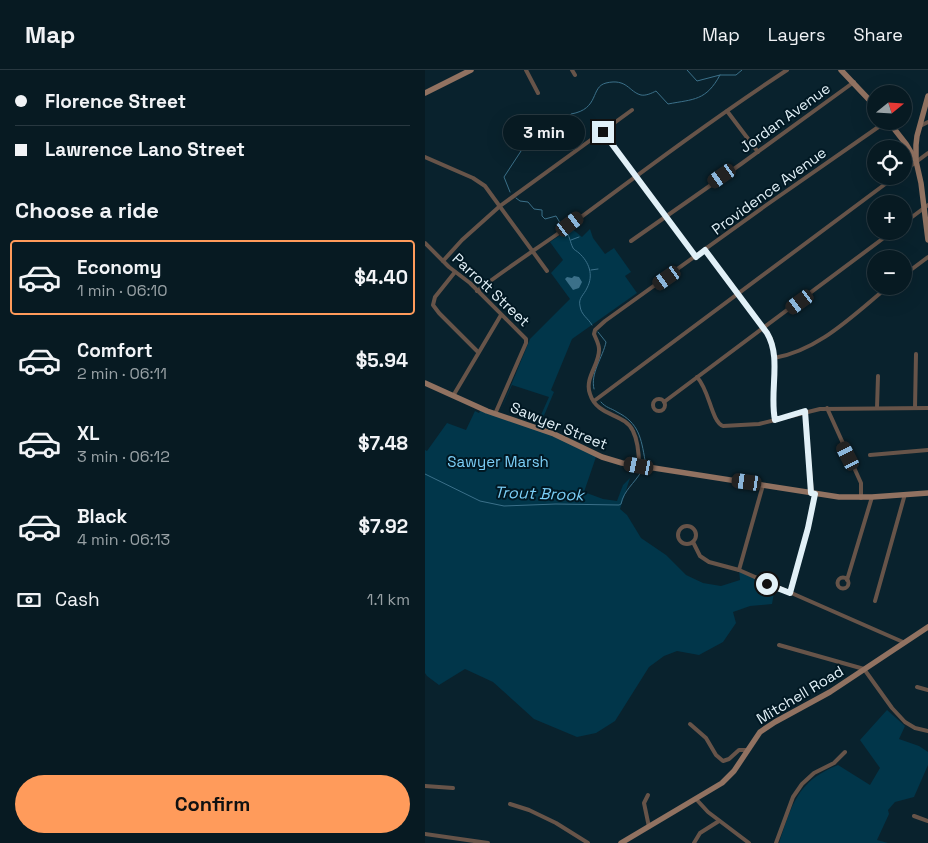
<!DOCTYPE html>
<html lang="en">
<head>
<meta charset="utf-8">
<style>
	:root { --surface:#071a22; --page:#15272f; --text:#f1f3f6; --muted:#98a1a5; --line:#283840; --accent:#ff9b5b }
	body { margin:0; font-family:"Space Grotesk",sans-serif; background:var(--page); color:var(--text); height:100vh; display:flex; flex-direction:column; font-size:19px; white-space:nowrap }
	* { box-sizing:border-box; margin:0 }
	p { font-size:16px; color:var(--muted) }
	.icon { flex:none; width:28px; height:28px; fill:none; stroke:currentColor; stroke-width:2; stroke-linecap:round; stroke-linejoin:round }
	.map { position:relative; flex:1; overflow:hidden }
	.side { display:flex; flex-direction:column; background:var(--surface); width:425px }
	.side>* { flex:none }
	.hud { display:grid; align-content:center; height:110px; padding:0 15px; background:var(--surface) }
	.needle { width:32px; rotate:72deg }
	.fabs { position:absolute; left:442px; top:15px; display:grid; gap:10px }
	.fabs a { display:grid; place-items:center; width:45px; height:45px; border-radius:50%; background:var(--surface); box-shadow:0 5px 20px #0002,0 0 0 1px var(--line); font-size:25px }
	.end { position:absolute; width:22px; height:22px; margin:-11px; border:6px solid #e1f0f7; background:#111; box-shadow:0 0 0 2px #111 }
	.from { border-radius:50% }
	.bubble { position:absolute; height:35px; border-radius:18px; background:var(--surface); box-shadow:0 5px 20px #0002,0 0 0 1px var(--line); font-size:16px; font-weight:800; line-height:35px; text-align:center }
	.car { position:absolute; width:15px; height:30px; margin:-15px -8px; border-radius:6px; box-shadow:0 0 4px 1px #0007; background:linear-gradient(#222 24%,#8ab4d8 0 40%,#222 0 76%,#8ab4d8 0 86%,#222 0) }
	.hud b { display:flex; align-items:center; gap:18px; height:48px; font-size:19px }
	.hud b+b { border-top:1px solid var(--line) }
	.hud i { width:12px; height:12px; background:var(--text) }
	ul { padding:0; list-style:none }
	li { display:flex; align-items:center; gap:15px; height:75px; margin:0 10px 8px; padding:0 5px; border:2px solid transparent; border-radius:5px }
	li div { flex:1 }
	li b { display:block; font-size:19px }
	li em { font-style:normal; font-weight:800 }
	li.on { border-color:var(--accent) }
	li>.icon { width:45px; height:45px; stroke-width:1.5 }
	h2 { padding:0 15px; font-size:22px; line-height:60px }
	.pay { display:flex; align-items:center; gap:12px; height:55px; padding:0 15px; font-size:19px }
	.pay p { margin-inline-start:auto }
	.button { display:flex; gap:10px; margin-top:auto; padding:10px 15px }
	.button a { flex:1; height:58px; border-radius:30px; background:var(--accent); color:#111; font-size:20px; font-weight:800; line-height:58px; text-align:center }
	header { display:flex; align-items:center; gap:30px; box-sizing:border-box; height:70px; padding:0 25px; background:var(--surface); border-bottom:1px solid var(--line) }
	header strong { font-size:24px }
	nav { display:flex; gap:28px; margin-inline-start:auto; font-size:18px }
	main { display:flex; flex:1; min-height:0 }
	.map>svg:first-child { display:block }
	.green { fill:#01364a }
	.water { fill:#3b7089 }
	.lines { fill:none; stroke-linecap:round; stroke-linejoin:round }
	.stream { stroke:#3b7089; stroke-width:1 }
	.street { stroke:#675449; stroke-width:4 }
	.secondary { stroke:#917261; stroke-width:5.5 }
	.route { stroke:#e1f0f7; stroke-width:6 }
	.labels { text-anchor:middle; stroke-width:4; stroke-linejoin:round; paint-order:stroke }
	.street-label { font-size:15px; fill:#e1f0f7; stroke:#011823 }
	.park-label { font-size:15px; fill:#7ccff7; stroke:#011823 }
	.water-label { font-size:16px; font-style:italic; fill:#7bcef6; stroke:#011823 }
</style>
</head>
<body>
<header>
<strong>Map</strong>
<nav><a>Map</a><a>Layers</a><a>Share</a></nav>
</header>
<main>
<section class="side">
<div class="hud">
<b><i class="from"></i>Florence Street</b>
<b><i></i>Lawrence Lano Street</b>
</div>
<h2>Choose a ride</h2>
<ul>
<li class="on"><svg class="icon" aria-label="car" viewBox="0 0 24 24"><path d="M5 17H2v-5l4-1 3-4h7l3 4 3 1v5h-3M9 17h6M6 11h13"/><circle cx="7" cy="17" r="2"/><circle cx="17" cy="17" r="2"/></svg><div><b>Economy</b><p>1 min · 06:10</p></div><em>$4.40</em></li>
<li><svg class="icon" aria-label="car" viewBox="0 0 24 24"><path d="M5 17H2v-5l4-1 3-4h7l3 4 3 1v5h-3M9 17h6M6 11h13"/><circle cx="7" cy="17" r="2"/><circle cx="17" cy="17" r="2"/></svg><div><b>Comfort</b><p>2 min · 06:11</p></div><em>$5.94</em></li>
<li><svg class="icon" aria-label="car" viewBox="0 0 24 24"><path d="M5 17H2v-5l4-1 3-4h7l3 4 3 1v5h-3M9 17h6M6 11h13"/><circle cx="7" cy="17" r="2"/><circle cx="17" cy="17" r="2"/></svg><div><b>XL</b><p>3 min · 06:12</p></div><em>$7.48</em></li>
<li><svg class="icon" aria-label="car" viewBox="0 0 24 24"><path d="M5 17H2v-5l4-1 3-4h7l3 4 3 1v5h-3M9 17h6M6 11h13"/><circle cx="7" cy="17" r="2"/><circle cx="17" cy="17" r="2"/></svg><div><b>Black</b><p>4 min · 06:13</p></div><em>$7.92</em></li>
</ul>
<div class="pay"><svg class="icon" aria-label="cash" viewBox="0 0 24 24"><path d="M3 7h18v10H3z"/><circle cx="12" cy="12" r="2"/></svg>Cash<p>1.1 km</p></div>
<div class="button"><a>Confirm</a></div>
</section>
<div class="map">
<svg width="503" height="773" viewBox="0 0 503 773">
	<rect width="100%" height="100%" fill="#09222d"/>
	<g class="green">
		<polygon points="146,158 157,167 165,159 168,168 180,184 189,178 206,202 200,206 212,223 147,269 126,320 129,322 115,355 112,354 124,327 87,315 75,342 105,269 145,229 126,203 138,190 125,172"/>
		<polygon points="56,339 113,358 172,384 159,422 178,429 192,431 198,415 205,408 195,439 202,445 216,468 241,485 261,505 278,513 296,516 315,510 314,500 350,517 347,534 325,536 308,542 311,553 298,572 274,585 252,581 239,586 224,597 190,651 171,663 152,667 109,649 68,612 40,599 14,615 2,606 0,603 0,380 2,381 22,353 41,360 50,341 54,343"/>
		<path d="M462,640L480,656L474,669L494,676L503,682V695L489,727L470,732L463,740L464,744L452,770L463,773H354C367,735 372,711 413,695L445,715L455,698L435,670Z"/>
	</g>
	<polygon class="water" points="149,206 154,207 157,212 154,218 148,220 140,209 142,207 147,208"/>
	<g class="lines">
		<g class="stream">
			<polyline points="262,0 272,11 295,5 311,5 317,0"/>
			<path d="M85,122L79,107L98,78L114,63L119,56C133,56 138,57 146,44C175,39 165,17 181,13C202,8 204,22 216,25C221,26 227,23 231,21L243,34C269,29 281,31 295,5"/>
			<polyline points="91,128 95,131 103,132 109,139 117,140 117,146 120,149 131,146 137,156"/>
			<path d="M140,160C145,166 145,172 148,178C149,180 152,181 154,183C164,192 169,205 162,218C159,225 153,228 155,236C156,245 163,248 167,255"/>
			<polyline points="146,170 154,167"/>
			<polyline points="166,200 173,199"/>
			<path d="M169,319C165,303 178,287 181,272L173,262"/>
			<path d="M176,332C181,338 186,338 192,342C214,353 216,368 220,390"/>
			<path d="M0,404L55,431L79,436L131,434L194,435L196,434C199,420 209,414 216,402"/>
		</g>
		<g class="street">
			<polyline points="101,0 113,23"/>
			<polyline points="147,0 150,5"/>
			<polyline points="302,41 333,82"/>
			<polyline points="495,56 503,52"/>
			<polyline points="178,62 271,187"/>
			<polyline points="0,87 48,108 60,116 122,201"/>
			<polyline points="479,101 503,83"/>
			<polyline points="479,153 503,135"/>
			<polyline points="206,171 316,94 429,12"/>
			<polyline points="0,173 24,197 45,213 101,269 101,273 70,344"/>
			<path d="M280,180L346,269C354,295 344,324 350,350"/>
			<polyline points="18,191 37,170 75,136 207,40"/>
			<polyline points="30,202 10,227 8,235 14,243 53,282"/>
			<polyline points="479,205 503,187"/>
			<path d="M52,221C83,197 116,176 148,153C218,101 289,48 362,0"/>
			<path d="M349,288C395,280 429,244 464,216"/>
			<path d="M272,307C285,321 286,351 298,356L334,354L395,339L503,338"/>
			<polyline points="28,326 76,245"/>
			<circle cx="234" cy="335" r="6"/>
			<polyline points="169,331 471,106"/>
			<polyline points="239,332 468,161"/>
			<polyline points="402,338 436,413 436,428"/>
			<polyline points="452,338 453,306"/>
			<polyline points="490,338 491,284"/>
			<polyline points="380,341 387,423"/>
			<polyline points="445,385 503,380"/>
			<path d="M214,396C214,385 213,371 208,361C200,343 172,347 165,324C159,308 175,294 174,279C174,274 171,269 169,264L170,260L180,251L340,136L462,51"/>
			<circle cx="262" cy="465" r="9"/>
			<polyline points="268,472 275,486 284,492 314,500 478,572"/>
			<polyline points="314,500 338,415"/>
			<circle cx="418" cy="513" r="5.5"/>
			<polyline points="422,510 447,427"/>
			<polyline points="365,523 383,458 390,423"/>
			<polyline points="450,531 480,424"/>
			<polyline points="354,575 439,599 467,638 480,652 490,658 503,661"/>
			<polyline points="492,617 503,620"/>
			<polyline points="265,654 281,668 291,685 298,691 304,689 314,680 323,680"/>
			<polyline points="0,716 28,718"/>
			<polyline points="223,725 219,733 224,757"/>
			<polyline points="271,729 283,742 324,773"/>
			<polyline points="85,734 104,740 131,753 163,773"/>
			<polyline points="489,746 503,751"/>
			<polyline points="0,764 63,773"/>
			<polyline points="269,773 275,763 294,751"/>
			<polyline points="351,773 368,727 377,714 389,703 409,693 420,682"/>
		</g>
		<g class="secondary">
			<polyline points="416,0 451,37"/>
			<polyline points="0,23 46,0"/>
			<polyline points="503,26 492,66 491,75 491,91 496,113 503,170"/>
			<polyline points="463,51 481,74 490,89"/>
			<polyline points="0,313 62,341 129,364 177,387 197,393 414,427 447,427 503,423"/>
			<polyline points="196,773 297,713 309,701 335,662 350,652 405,622 503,557"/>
		</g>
	</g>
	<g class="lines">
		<path class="route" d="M178,62L271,187L280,180L342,263C357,288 344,322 350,350L380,341L386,423L390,424L383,458L365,523L342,514"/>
	</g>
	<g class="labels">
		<g class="street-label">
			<text transform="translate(360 48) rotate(-36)" y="5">Jordan Avenue</text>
			<text transform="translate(344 121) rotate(-36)" y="5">Providence Avenue</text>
			<text transform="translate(66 220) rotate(43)" y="5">Parrott Street</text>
			<text transform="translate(134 356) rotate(22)" y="5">Sawyer Street</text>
			<text transform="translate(375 625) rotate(-31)" y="5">Mitchell Road</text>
		</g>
		<g class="park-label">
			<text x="73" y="397">Sawyer Marsh</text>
		</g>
		<g class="water-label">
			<text transform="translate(114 423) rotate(2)" y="6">Trout Brook</text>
		</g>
	</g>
</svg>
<div class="fabs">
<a><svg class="needle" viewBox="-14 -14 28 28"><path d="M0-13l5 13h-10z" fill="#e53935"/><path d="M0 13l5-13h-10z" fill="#98a1a5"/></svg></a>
<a><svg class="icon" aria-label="locate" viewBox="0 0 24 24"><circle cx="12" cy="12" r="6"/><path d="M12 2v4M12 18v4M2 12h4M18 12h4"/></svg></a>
<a>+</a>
<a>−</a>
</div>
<i class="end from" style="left:342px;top:514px"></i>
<i class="end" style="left:178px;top:62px"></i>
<div class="bubble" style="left:78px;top:45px;width:82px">3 min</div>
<i class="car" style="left:297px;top:106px;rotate:235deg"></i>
<i class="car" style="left:145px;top:154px;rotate:53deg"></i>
<i class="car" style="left:242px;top:208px;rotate:235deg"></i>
<i class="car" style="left:375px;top:232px;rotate:234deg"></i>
<i class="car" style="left:423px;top:386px;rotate:333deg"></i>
<i class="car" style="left:214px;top:396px;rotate:281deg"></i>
<i class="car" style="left:322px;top:412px;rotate:278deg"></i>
</div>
</main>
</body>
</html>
